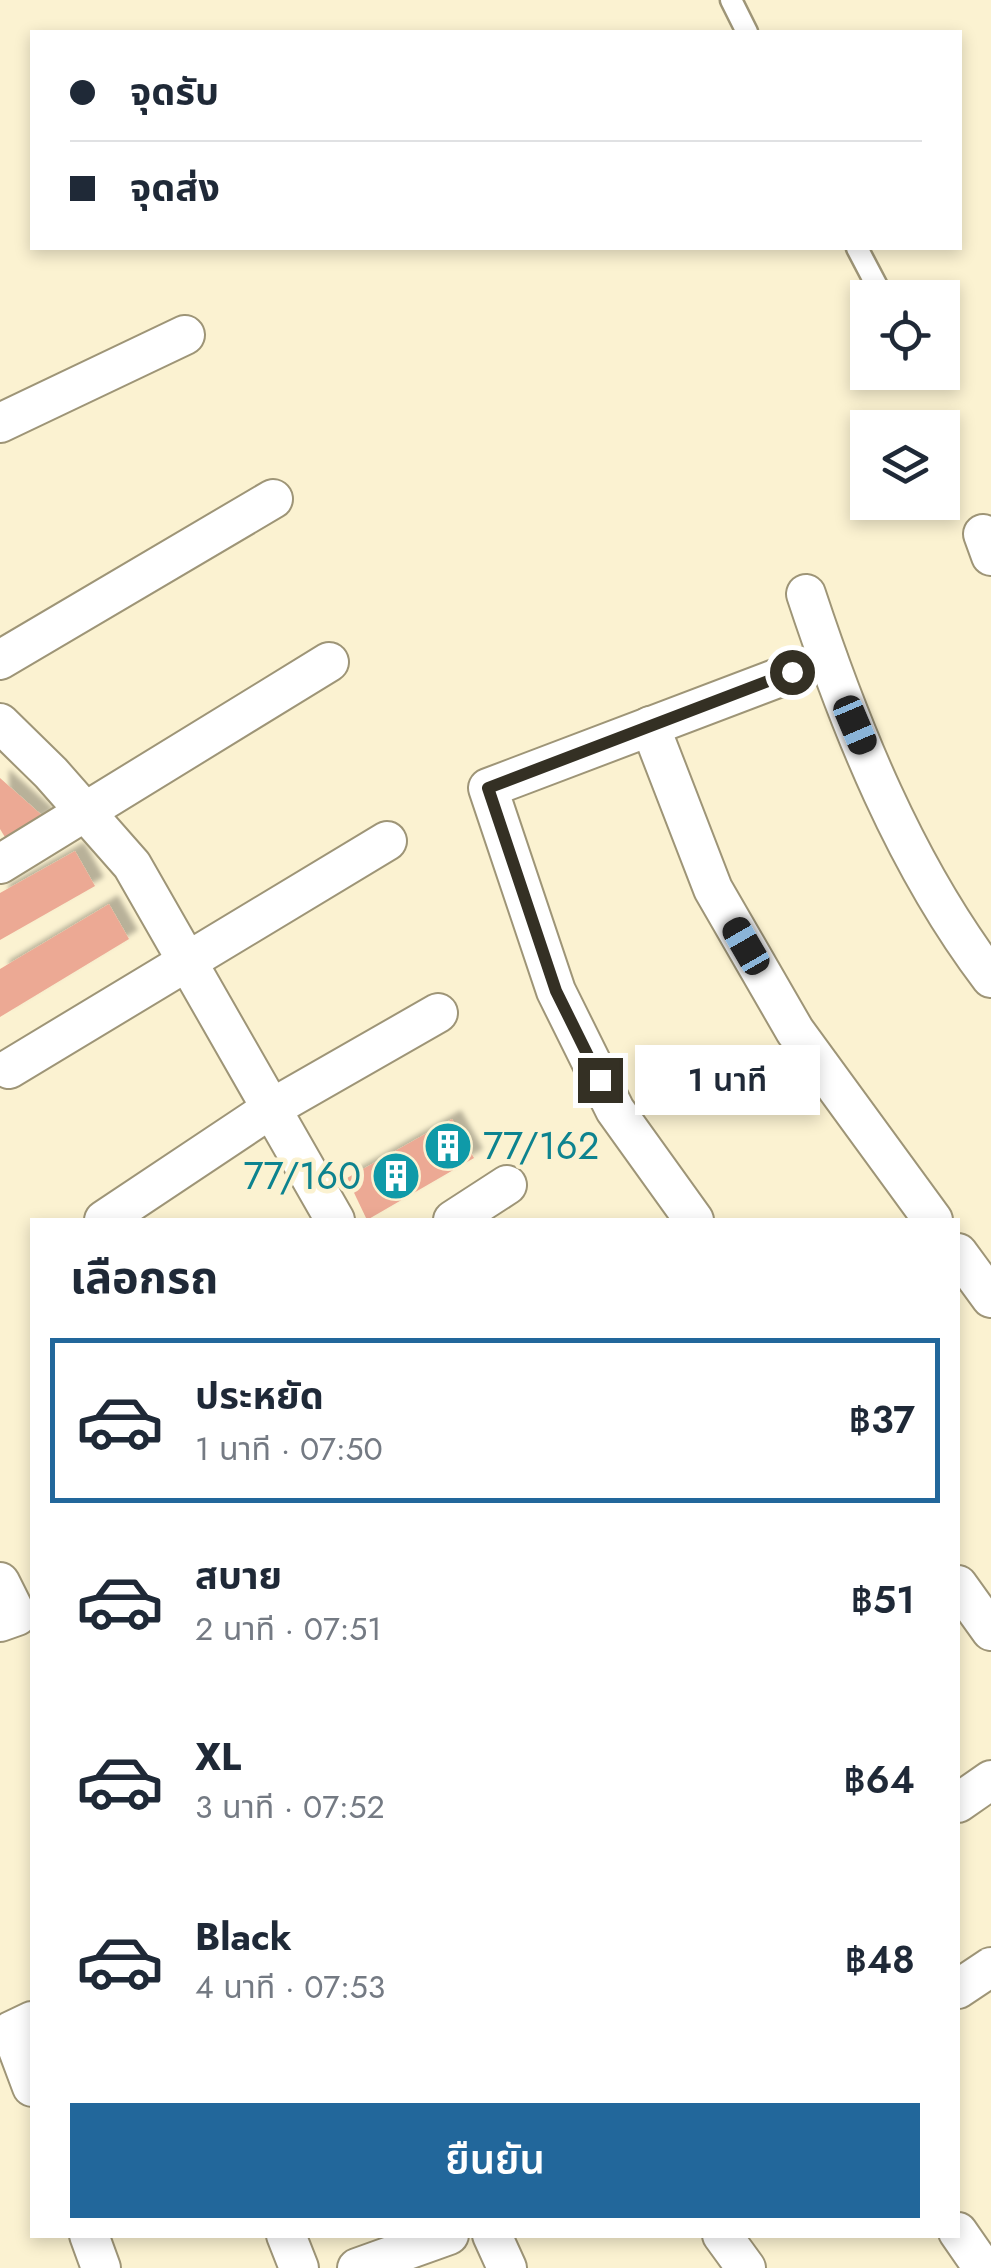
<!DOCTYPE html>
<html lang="th">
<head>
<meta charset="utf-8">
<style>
	:root { --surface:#fff; --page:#f2f2f3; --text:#1f2937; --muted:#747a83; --line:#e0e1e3; --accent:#22679b }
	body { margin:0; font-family:Jost,"Noto Sans Thai",sans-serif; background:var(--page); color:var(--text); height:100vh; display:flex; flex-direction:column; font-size:38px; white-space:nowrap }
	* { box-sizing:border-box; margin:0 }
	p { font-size:32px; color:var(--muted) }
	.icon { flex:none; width:55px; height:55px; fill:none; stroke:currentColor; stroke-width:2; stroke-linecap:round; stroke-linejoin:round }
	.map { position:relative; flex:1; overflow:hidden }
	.panel { position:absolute; left:30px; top:1218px; width:930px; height:1020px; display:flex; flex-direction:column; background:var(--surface); border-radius:0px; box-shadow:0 5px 15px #0003 }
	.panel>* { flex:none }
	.guide { position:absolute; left:30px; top:30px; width:932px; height:220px; border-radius:0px; box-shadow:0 5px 15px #0003; display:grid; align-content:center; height:220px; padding:0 40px; background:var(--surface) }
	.tools { position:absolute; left:850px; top:280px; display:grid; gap:20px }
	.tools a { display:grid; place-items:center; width:110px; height:110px; border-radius:0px; background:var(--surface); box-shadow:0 5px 15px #0003; font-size:50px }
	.end { position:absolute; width:45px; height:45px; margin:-22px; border:12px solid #343024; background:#fff; box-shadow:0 0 0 5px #fff }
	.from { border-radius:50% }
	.bubble { position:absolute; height:70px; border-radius:0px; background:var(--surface); box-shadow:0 5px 15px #0003; font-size:32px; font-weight:600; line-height:70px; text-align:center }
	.car { position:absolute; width:30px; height:60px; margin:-30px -15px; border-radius:12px; box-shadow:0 0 8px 2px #0007; background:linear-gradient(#222 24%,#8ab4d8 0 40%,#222 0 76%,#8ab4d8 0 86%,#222 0) }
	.guide b { display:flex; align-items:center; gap:35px; height:95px; font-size:38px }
	.guide b+b { border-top:2px solid var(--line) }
	.guide i { width:25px; height:25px; background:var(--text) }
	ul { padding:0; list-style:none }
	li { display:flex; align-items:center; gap:30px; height:165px; margin:0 20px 15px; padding:0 20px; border:5px solid transparent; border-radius:0px }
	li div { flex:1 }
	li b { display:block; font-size:38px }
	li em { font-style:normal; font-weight:600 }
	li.current { border-color:var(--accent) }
	li>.icon { width:90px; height:90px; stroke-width:1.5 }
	h2 { padding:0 40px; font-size:45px; line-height:120px }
	.cta { display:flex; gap:20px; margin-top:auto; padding:20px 40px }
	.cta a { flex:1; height:115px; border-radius:0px; background:var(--accent); color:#fff; font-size:40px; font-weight:600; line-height:115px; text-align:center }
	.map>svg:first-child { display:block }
	.building { fill:#eca994; filter:url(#shadow) }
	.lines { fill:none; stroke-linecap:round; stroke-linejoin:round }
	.service-casing { stroke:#9e9577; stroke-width:25 }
	.minor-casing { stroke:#9e9577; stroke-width:42 }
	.service { stroke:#fff; stroke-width:20 }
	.minor { stroke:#fff; stroke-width:38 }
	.route { stroke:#343024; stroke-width:12 }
	.labels { text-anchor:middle; stroke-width:9; stroke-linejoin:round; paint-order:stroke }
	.culture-label { font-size:38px; fill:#0d838f; stroke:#fbf2d1; text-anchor:start }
</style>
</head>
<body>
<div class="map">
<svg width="991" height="2268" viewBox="0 0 991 2268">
	<defs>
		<filter id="shadow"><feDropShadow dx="9" dy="-9" stdDeviation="2.5" flood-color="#0004"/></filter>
	</defs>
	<rect width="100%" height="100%" fill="#fbf2d1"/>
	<g class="building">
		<polygon points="0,778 45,818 8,842 0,829"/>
		<polygon points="75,851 95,886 0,940 0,893"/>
		<polygon points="109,904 129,939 0,1017 0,969"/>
		<polygon points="452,1119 474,1158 367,1220 347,1178"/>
	</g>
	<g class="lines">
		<g class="service-casing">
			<g id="service">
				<polyline points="731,0 747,32"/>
				<polyline points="857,248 878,288"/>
			</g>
		</g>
		<g class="minor-casing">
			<g id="minor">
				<polyline points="0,423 185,335"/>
				<polyline points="983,534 991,556"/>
				<path d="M806,594C850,727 905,865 991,978"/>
				<polyline points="0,660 273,499"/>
				<polyline points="0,723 51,773 132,865 335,1220"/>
				<polyline points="650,726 713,889 795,1031 933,1220"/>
				<polyline points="0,864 329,662"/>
				<polyline points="9,1069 387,841"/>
				<polyline points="104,1220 272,1108 438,1013"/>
				<polyline points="453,1220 507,1185"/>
				<polyline points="694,1220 615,1110 556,991 488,788 828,659"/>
				<polyline points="958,1253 991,1298"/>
				<polyline points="0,1582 17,1616 0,1622"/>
				<polyline points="958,1585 991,1631"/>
				<polyline points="958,1803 991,1780"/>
				<polyline points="958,1989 991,1967"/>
				<polyline points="32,2021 11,2031 32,2087"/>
				<polyline points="958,2232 983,2268"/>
				<polyline points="89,2235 101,2268"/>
				<polyline points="286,2235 299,2268"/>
				<polyline points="492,2235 507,2268"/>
				<polyline points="722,2235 746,2268"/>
				<polyline points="357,2268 449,2235"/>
			</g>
		</g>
		<use href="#service" class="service"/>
		<use href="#minor" class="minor"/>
	</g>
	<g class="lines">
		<polyline class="route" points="600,1080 556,991 488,788 792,672"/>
	</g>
	<defs>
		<g id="building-disc" transform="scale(2.5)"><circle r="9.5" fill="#0f9aa8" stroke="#fbf2d1"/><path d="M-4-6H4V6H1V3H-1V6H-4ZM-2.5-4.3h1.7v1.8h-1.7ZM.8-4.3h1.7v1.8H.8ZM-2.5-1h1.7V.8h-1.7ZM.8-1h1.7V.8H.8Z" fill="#fff"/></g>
	</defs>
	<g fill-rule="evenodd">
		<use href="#building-disc" x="448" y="1146"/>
		<use href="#building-disc" x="396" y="1176"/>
	</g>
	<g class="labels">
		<g class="culture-label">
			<text x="483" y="1159">77/162</text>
			<text x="361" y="1189" text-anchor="end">77/160</text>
		</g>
	</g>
</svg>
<div class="tools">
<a><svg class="icon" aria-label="locate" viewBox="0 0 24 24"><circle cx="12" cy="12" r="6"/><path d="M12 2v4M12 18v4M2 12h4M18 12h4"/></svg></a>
<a><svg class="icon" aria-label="layers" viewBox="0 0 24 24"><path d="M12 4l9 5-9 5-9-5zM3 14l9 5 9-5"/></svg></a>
</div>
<i class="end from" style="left:792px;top:672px"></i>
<i class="end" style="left:600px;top:1080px"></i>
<div class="bubble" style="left:635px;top:1045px;width:185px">1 นาที</div>
<i class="car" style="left:855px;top:725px;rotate:157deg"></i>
<i class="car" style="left:746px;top:946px;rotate:330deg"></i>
<div class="guide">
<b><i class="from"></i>จุดรับ</b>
<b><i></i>จุดส่ง</b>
</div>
<section class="panel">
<h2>เลือกรถ</h2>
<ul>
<li class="current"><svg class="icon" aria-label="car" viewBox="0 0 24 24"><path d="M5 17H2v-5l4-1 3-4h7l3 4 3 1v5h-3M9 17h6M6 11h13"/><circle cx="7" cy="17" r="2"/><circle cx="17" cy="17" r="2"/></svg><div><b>ประหยัด</b><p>1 นาที · 07:50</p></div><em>฿37</em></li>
<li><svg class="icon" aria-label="car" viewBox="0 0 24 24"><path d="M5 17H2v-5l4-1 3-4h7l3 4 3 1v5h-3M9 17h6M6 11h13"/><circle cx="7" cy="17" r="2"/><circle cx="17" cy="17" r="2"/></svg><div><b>สบาย</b><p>2 นาที · 07:51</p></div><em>฿51</em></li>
<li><svg class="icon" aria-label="car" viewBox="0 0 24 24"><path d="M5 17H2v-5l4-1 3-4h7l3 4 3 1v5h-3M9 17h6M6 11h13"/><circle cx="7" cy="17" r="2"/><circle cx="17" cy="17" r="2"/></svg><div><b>XL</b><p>3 นาที · 07:52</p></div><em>฿64</em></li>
<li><svg class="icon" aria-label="car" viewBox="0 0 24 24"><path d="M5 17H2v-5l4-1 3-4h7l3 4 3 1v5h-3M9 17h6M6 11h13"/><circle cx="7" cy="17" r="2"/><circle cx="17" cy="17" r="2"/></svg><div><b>Black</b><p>4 นาที · 07:53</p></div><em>฿48</em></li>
</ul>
<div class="cta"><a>ยืนยัน</a></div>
</section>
</div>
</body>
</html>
